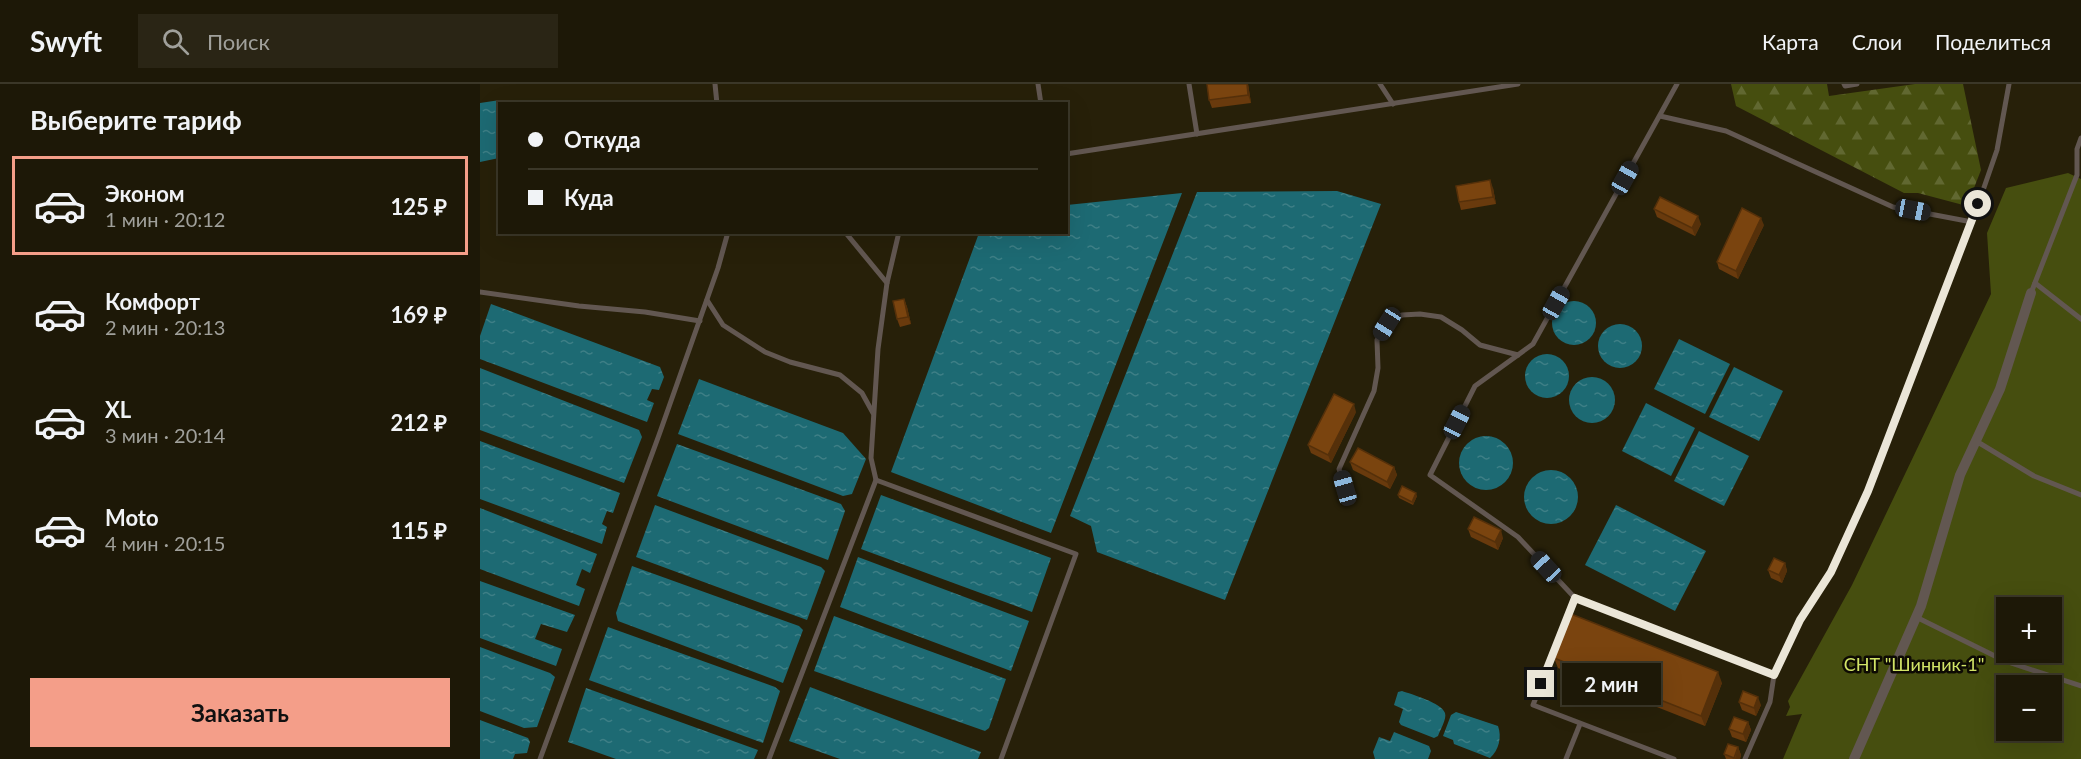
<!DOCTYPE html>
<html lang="ru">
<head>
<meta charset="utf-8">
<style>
	:root { --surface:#1d1807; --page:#2a2515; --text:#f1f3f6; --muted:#a0a09b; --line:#3b3728; --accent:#f49e89 }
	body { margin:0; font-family:Lato,sans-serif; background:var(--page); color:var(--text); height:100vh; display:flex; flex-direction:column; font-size:22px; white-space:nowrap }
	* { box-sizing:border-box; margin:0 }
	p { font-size:20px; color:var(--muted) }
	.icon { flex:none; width:33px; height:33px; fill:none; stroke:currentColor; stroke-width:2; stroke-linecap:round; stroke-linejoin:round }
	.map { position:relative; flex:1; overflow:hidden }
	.panel { display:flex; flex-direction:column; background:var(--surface); width:480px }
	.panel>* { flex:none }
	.banner { position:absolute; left:18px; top:18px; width:570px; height:132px; border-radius:0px; box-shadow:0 6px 24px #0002,0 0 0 2px var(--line); display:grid; align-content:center; height:132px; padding:0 30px; background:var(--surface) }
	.controls { position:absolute; left:1516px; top:513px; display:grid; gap:12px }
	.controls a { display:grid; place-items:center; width:66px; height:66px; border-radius:0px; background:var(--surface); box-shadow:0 6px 24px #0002,0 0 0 2px var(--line); font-size:30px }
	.end { position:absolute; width:27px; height:27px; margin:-14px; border:8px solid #ebe6d8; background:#111; box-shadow:0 0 0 3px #111 }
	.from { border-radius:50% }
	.bubble { position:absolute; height:42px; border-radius:0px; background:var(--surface); box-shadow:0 6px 24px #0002,0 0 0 2px var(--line); font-size:20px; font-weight:700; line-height:42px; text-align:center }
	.car { position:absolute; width:18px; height:36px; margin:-18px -9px; border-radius:8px; box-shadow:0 0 4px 2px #0007; background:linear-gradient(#222 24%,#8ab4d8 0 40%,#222 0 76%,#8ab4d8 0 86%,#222 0) }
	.banner b { display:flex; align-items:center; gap:21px; height:57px; font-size:22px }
	.banner b+b { border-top:2px solid var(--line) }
	.banner i { width:15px; height:15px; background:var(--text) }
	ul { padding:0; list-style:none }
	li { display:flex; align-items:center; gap:18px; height:99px; margin:0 12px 9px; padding:0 18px; border:3px solid transparent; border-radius:0px }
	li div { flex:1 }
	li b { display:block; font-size:22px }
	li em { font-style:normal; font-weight:700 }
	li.active { border-color:var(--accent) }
	li>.icon { width:54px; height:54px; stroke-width:1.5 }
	h2 { padding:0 30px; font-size:27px; line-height:72px }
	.cta { display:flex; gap:12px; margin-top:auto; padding:12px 30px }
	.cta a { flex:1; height:69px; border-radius:0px; background:var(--accent); color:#111; font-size:24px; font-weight:700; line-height:69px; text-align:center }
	header { display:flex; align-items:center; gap:36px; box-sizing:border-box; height:84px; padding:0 30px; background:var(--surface); border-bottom:2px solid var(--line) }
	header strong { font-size:28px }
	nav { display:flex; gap:33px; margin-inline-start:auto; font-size:21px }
	.search { width:420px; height:54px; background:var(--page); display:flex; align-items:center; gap:15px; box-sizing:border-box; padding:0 21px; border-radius:0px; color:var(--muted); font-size:22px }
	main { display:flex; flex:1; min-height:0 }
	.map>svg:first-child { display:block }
	.forest { fill:url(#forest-firs) }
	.garden { fill:#464e0f; fill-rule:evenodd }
	.water { fill:url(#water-ripples) }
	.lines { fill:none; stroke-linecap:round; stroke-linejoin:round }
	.lane { stroke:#625751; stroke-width:5 }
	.street { stroke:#625751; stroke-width:10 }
	.wall { fill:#693a0d }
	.shaded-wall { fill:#55300a }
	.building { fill:#7a440f; stroke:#55300a; stroke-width:1.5 }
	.route { stroke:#ebe6d8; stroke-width:8 }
	.labels { text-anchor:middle; stroke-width:5; stroke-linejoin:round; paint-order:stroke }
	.park-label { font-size:18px; fill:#d2e467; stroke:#0d0a03 }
</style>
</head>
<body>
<header>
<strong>Swyft</strong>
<div class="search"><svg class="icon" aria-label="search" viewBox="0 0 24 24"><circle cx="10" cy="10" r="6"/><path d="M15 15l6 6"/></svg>Поиск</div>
<nav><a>Карта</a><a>Слои</a><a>Поделиться</a></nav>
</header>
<main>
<section class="panel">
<h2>Выберите тариф</h2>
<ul>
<li class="active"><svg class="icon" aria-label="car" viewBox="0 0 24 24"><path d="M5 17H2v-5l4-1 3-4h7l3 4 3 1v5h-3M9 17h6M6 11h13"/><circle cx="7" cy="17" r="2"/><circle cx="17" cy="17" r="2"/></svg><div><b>Эконом</b><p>1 мин · 20:12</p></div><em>125 ₽</em></li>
<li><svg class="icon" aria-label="car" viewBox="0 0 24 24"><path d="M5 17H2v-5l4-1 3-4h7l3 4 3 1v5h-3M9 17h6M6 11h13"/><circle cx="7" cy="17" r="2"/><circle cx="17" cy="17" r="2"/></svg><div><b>Комфорт</b><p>2 мин · 20:13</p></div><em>169 ₽</em></li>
<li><svg class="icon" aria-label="car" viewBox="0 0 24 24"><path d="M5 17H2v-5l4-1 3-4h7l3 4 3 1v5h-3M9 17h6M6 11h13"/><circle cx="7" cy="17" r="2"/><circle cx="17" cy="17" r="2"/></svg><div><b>XL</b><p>3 мин · 20:14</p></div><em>212 ₽</em></li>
<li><svg class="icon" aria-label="car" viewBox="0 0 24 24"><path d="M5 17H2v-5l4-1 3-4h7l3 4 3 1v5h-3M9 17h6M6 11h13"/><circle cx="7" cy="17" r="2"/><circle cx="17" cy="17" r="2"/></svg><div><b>Moto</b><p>4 мин · 20:15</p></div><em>115 ₽</em></li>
</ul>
<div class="cta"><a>Заказать</a></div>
</section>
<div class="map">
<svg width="1601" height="675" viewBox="0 0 1601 675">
	<defs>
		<pattern id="forest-firs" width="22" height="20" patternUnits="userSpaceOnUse" patternTransform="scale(1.5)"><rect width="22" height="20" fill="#464e0f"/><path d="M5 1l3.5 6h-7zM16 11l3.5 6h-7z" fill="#616831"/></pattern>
		<pattern id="water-ripples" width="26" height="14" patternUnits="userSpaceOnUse" patternTransform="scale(1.5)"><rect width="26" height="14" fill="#1d6a73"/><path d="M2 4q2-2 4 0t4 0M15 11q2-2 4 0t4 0" fill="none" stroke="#3e7f86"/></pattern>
	</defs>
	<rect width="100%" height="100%" fill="#272009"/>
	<polygon class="forest" points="1251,0 1347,0 1349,12 1435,0 1483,0 1501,86 1487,122 1438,109 1424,109 1256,22"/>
	<path class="garden" d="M1588,89L1601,95V675H1303L1322,630L1306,632L1310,623L1308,617L1372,501L1511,210L1507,149L1526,104ZM1527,524H1572V568H1527ZM1527,602H1572V646H1527Z"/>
	<g class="water">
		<polygon points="20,16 19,74 0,78 0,19"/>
		<polygon points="857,107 901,120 745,516 617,468 611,442 590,432 717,108"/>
		<polygon points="702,109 571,449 411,388 499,149 586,148 587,121"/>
		<circle cx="1094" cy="239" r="22"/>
		<polygon points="11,220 180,283 184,293 179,306 172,305 167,316 174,319 167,338 0,275 0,252"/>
		<circle cx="1140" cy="262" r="22"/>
		<polygon points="1199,255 1250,280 1225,330 1174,305"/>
		<circle cx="1067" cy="292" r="22"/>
		<polygon points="1254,283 1303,307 1279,357 1229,333"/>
		<polygon points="0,284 159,346 162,353 144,399 0,346"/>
		<circle cx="1112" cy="316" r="23"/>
		<polygon points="219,295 363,349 386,375 372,410 363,412 198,350"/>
		<polygon points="1166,319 1215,344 1191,392 1142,367"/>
		<polygon points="1219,347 1269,372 1244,422 1194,397"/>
		<circle cx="1006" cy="379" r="27"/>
		<polygon points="0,357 140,409 133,429 127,427 122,440 127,443 122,460 0,415"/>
		<polygon points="197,360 361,420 365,427 348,476 177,412"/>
		<circle cx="1071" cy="413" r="27"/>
		<polygon points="401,411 571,474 552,528 381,465"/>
		<polygon points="175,421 341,483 345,487 327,536 156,473"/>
		<polygon points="1136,421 1226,467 1195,527 1105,481"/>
		<polygon points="0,424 117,470 110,489 102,485 96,501 105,505 99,522 0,485"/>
		<polygon points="378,473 549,537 531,587 360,523"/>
		<polygon points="152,482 319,542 323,546 303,599 138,537 136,529"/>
		<polygon points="0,497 95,531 87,548 61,540 55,555 82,565 76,582 0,554"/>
		<polygon points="354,532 526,595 509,644 505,647 334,587"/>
		<polygon points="128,543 295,603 300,607 283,659 109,596"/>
		<polygon points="0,563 70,589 75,593 57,643 44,644 0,627"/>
		<polygon points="330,603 501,668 498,675 360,675 309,657"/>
		<polygon points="106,604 278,666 274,675 136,675 88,658"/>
		<path d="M922,607C931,610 962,619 965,629C967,635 960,646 958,652L954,654L921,641L919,638L923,625L914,621L918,608Z"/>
		<path d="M976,628L1018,642C1022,653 1019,666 1010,674L974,660L973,656L963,652L971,631Z"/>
		<polygon points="0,636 48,654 50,658 47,669 35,670 33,675 0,675"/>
		<polygon points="914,648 949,662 951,667 948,675 895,675 893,668 899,653 910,657"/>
	</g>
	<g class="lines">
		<g class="lane">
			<polyline points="235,0 237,20"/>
			<polyline points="558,0 561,20"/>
			<polyline points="709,0 717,50"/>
			<polyline points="900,0 913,20"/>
			<polyline points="1197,0 1053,260 995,302 950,391 1038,453 1095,514 1294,591 1320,536 1351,488 1388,407 1492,138 1517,66 1529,0"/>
			<polyline points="1364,0 1365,2 1377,0"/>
			<polyline points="1180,32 1246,47 1413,123 1492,138"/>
			<polyline points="586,70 1038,0"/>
			<polyline points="407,199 419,148"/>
			<polyline points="1555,199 1601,235"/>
			<polyline points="0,208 99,222 165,228 220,237"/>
			<polyline points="1551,209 1597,91 1597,65 1601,54"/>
			<polyline points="227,216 243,241 285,268 310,278 360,291 382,309 393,329"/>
			<polyline points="1496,357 1554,392 1601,411"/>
			<polyline points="396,396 596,470 521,675"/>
			<polyline points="865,404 859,385 894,307 898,284 897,256 907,240 922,231 940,230 961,233 982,246 1000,261 1038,271"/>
			<polyline points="1095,514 1053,621 1194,675"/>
			<polyline points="1436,533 1525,577 1601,602"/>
			<polyline points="60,675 179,351 238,184 248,148"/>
			<polyline points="289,675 396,396 391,374 398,265 407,199 365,148"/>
			<polyline points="1086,675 1100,640"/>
			<polyline points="1265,675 1290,618 1294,591"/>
		</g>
		<polyline class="street" points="1374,675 1441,522 1480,391 1520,305 1551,209"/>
	</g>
	<g class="wall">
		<polygon points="727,0 768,0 771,19 732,24 729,16"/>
		<polygon points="1013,104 1016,120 981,126 979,118"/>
		<polygon points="1174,125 1221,140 1215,152 1177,133"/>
		<polygon points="1284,141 1258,195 1239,185 1237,178"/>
		<polygon points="424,215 427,223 431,240 420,243 417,235"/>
		<polygon points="876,328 851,379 831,369 828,361"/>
		<polygon points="870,378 914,383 917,391 910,405 873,386"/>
		<polygon points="918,411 937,412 933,421 919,414"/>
		<polygon points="988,445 1023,454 1018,466 991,453"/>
		<polygon points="1305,479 1307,487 1302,499 1291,494 1288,486"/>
		<polygon points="1074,574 1242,599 1225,642 1078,584"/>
		<polygon points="1259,618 1281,621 1276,632 1262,626"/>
		<polygon points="1268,638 1271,646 1266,658 1252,653 1249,645"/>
		<polygon points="1258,663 1261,671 1260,675 1246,675 1244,670"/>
	</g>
	<g class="shaded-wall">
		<polygon points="767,0 768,0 771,19 768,11"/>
		<polygon points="1010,96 1013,104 1016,120 1013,113"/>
		<polygon points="1218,132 1221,140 1215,152 1212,144"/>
		<polygon points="1281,134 1284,141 1258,195 1256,187"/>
		<polygon points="424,215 427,223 431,240 428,233"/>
		<polygon points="874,320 876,328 851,379 848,371"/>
		<polygon points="914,383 917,391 910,405 907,398"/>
		<polygon points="936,409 937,412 933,421 932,418"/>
		<polygon points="1021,446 1023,454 1018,466 1015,458"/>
		<polygon points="1305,479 1307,487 1302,499 1299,491"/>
		<polygon points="1238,588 1242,599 1225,642 1221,632"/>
		<polygon points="1278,613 1281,621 1276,632 1274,624"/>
		<polygon points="1268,638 1271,646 1266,658 1263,650"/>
		<polygon points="1258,663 1261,671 1260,675 1255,675"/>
	</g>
	<g class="building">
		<polygon points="727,0 767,0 768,11 729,16"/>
		<polygon points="1010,96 1013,113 979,118 976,102"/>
		<polygon points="1180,113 1218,132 1212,144 1174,125"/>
		<polygon points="1262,124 1281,134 1256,187 1237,178"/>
		<polygon points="424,215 428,233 417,235 413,217"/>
		<polygon points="854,310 874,320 848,371 828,361"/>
		<polygon points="878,364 914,383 907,398 870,378"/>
		<polygon points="922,402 936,409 932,418 918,411"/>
		<polygon points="994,433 1021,446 1015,458 988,445"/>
		<polygon points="1294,474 1305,479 1299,491 1288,486"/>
		<polygon points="1091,530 1238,588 1221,632 1074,574"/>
		<polygon points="1263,607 1278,613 1274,624 1259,618"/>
		<polygon points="1254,633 1268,638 1263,650 1249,645"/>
		<polygon points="1248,660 1258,663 1254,674 1244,670"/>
	</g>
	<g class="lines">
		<polyline class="route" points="1061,600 1095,514 1294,591 1320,536 1351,488 1388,407 1498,120"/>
	</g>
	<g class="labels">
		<g class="park-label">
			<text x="1434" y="587">СНТ "Шинник-1"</text>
		</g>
	</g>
</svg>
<div class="controls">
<a>+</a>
<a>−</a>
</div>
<i class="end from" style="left:1498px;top:120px"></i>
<i class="end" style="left:1061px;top:600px"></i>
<div class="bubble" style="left:1082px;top:579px;width:99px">2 мин</div>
<i class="car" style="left:1145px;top:94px;rotate:29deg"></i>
<i class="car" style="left:1433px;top:126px;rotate:101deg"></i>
<i class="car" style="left:1076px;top:219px;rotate:29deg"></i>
<i class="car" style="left:907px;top:240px;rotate:212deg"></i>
<i class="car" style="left:977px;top:338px;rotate:27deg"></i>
<i class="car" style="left:865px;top:404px;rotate:344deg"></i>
<i class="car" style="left:1066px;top:483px;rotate:317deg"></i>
<div class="banner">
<b><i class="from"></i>Откуда</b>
<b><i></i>Куда</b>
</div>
</div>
</main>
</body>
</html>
